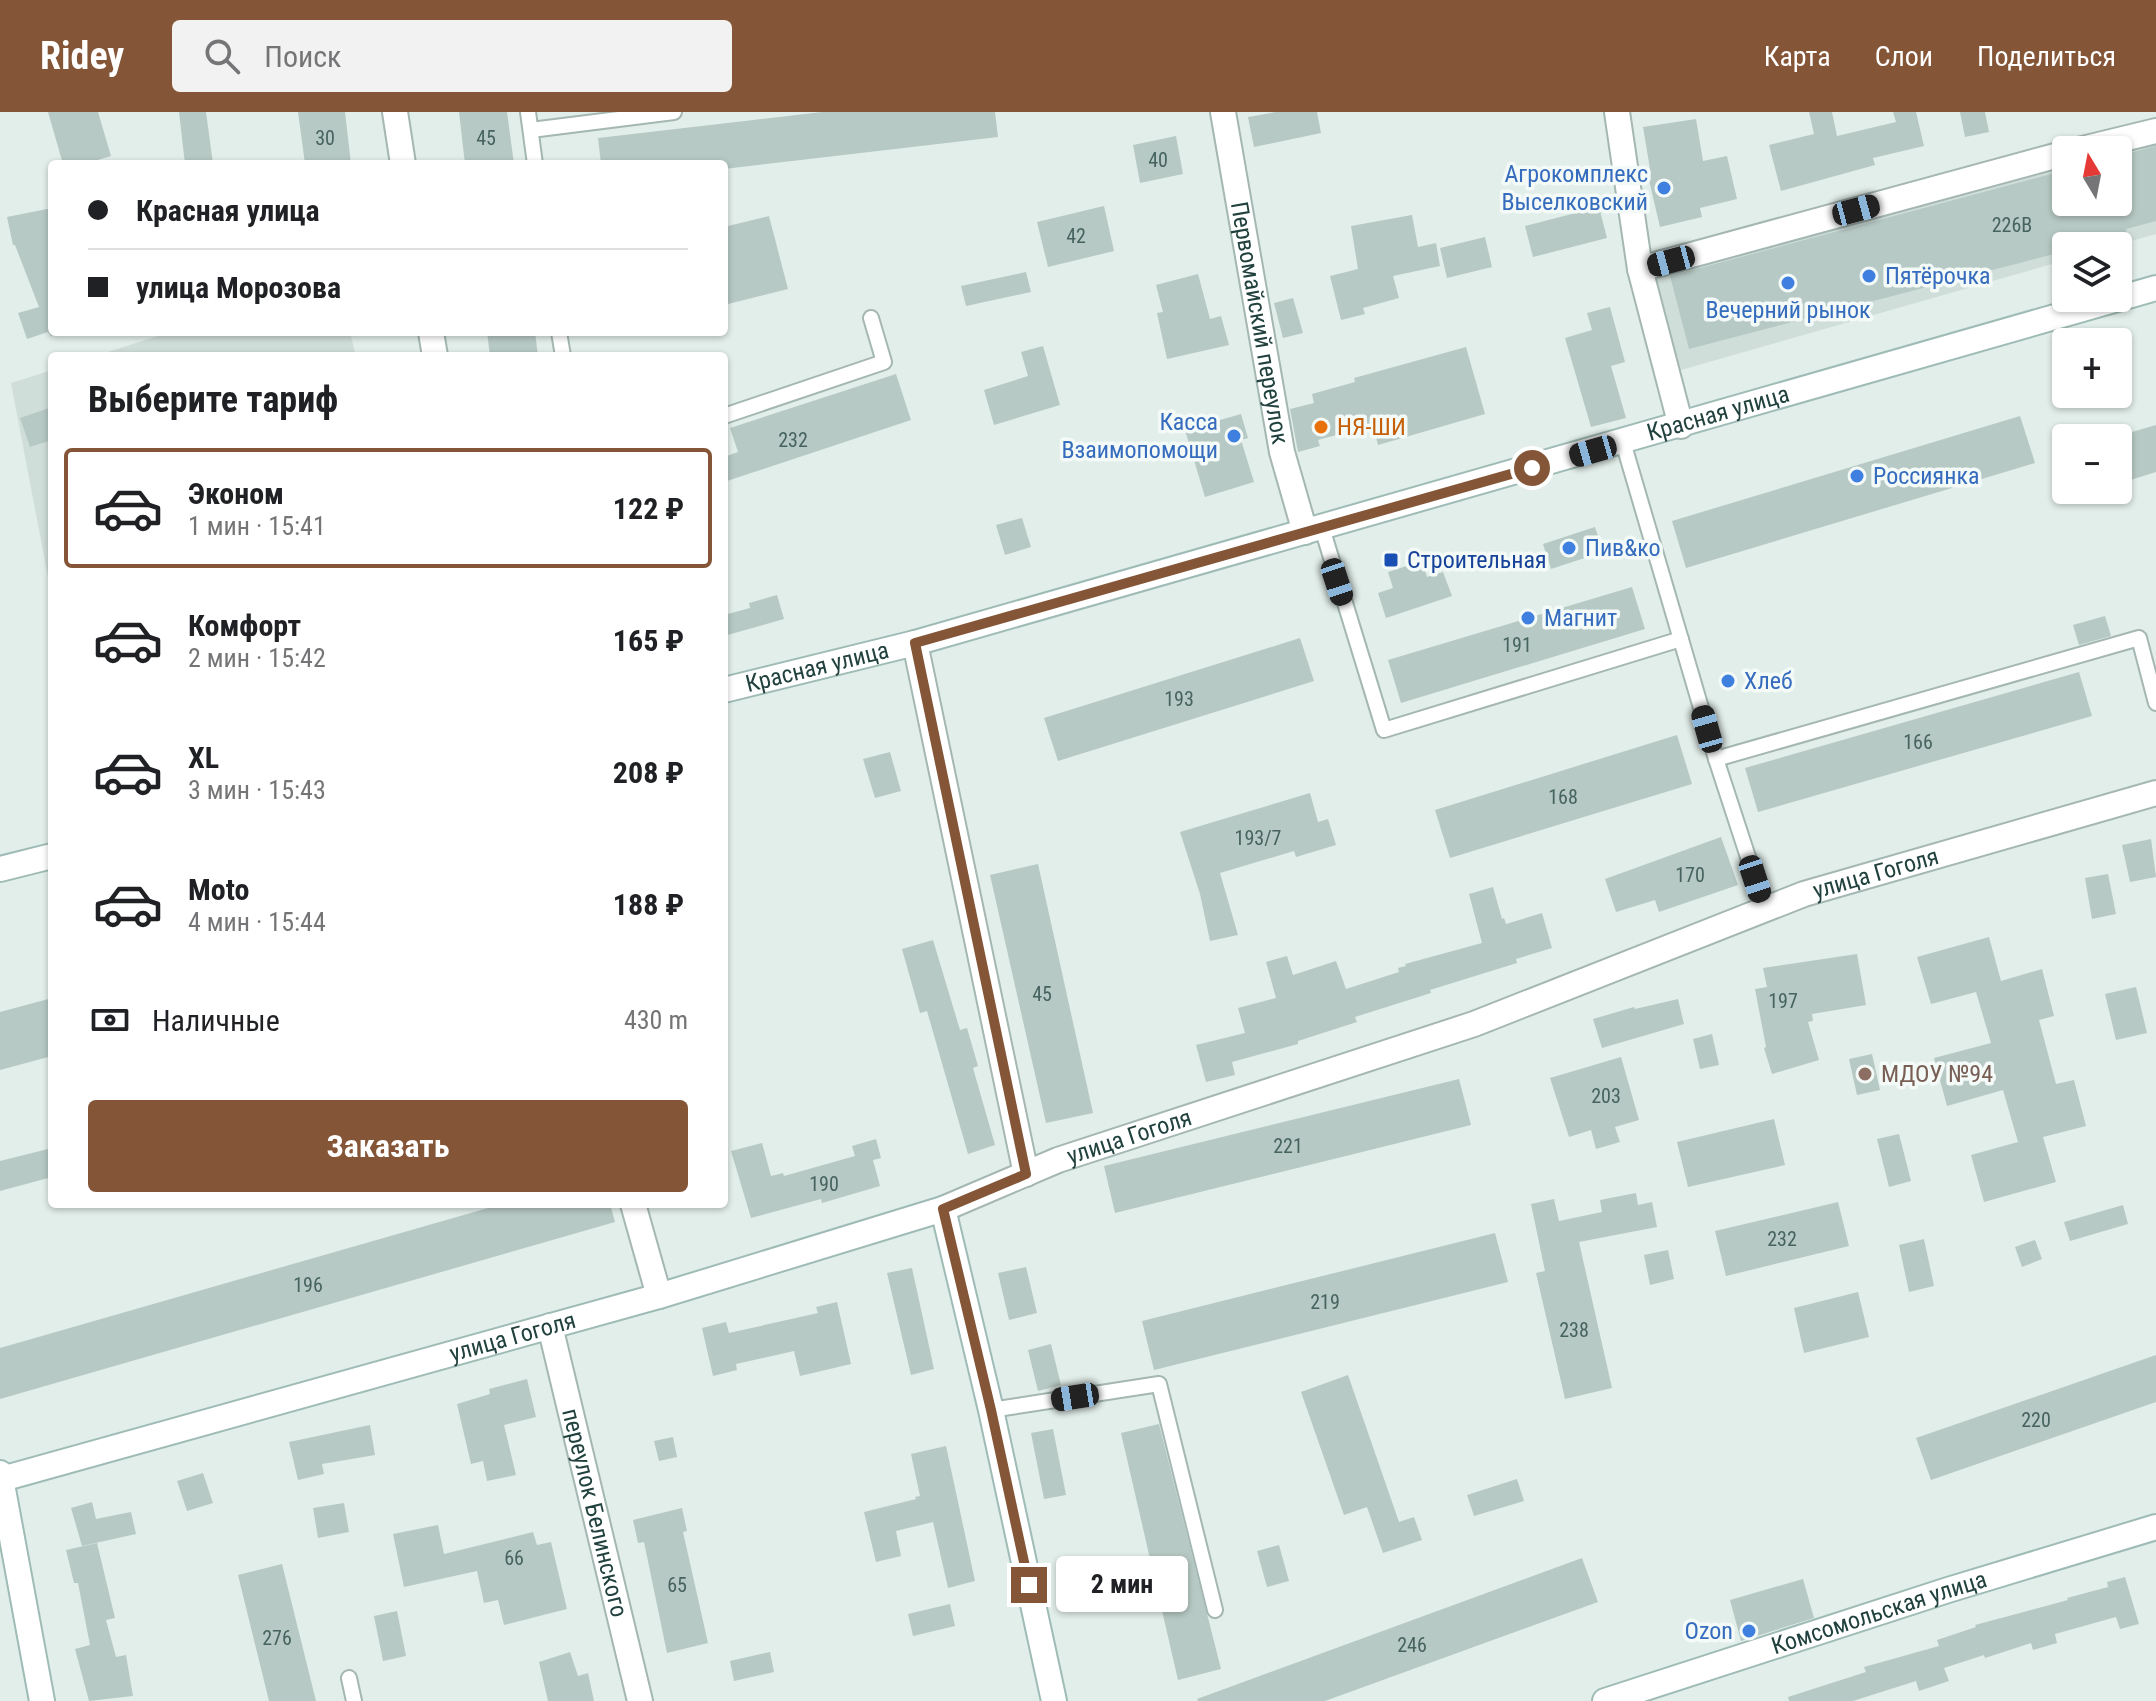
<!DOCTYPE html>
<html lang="ru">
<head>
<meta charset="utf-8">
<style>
	:root { --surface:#fff; --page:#f2f2f2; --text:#202124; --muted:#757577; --line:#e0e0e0; --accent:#845537 }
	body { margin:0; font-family:"Roboto Condensed",sans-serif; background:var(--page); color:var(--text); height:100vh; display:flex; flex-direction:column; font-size:30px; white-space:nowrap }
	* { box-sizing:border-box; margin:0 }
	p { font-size:26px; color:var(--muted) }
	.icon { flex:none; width:44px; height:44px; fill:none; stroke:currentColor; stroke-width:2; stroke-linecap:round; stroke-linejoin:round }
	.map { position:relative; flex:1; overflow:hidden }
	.drawer { position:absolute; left:48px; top:240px; width:680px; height:856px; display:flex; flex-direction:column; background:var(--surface); border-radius:8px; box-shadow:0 2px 6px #0004 }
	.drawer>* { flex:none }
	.top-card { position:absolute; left:48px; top:48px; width:680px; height:176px; border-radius:8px; box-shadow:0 2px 6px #0004; display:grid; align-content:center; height:176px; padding:0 40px; background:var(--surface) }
	.needle { width:52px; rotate:350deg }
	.controls { position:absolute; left:2052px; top:24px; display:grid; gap:16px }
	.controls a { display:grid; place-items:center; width:80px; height:80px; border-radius:8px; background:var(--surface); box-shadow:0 2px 6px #0004; font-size:40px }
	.end { position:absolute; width:36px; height:36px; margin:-18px; border:10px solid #845537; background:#fff; box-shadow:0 0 0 4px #fff }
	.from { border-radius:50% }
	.bubble { position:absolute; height:56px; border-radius:8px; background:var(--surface); box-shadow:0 2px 6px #0004; font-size:26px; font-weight:700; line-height:56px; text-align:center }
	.car { position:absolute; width:24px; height:48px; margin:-24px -12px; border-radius:10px; box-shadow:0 0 6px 2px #0007; background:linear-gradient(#222 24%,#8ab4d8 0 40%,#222 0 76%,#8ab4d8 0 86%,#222 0) }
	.top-card b { display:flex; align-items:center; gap:28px; height:76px; font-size:30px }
	.top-card b+b { border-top:2px solid var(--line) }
	.top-card i { width:20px; height:20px; background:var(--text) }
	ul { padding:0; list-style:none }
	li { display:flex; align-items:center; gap:24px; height:120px; margin:0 16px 12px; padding:0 24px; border:4px solid transparent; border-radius:8px }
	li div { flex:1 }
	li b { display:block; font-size:30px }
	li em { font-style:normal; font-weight:700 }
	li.current { border-color:var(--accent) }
	li>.icon { width:72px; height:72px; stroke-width:1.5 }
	h2 { padding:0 40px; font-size:36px; line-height:96px }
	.pay { display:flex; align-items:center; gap:20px; height:88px; padding:0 40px; font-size:30px }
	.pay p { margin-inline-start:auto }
	.primary-button { display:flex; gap:16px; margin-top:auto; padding:16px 40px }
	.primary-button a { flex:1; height:92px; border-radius:8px; background:var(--accent); color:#fff; font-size:32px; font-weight:700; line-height:92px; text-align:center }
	header { display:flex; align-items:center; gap:48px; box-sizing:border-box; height:112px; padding:0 40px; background:var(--accent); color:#fff }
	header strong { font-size:38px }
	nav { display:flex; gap:44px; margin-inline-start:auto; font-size:28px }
	.search { width:560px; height:72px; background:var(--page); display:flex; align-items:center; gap:20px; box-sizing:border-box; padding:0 28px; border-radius:8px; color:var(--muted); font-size:30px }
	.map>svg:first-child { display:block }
	.built { fill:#d0ded9 }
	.building { fill:#b7c9c4 }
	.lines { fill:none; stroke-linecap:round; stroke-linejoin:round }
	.lane-casing { stroke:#a4b7b3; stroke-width:18 }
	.street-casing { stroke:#a4b7b3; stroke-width:28 }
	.secondary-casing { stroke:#9fbbb5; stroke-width:28 }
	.lane { stroke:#fff; stroke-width:14 }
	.street { stroke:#fff; stroke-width:24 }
	.secondary { stroke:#fff; stroke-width:24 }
	.route { stroke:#845537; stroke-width:10 }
	.shop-dot { fill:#3f7fe0; stroke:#f3faf7; stroke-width:3 }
	.food-dot { fill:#e8710a; stroke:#f3faf7; stroke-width:3 }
	.transit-dot { fill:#1a4fb4; stroke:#f3faf7; stroke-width:3 }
	.education-dot { fill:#8d6e63; stroke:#f3faf7; stroke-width:3 }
	.labels { text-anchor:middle; stroke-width:7; stroke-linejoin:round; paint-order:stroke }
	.number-label { font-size:20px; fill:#46635f }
	.shop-label { font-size:24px; fill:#366cbe; stroke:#f3faf7; text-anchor:start }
	.street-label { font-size:24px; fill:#20413d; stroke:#f3faf7 }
	.food-label { font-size:24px; fill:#c56008; stroke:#f3faf7; text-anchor:start }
	.transit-label { font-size:24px; fill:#164399; stroke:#f3faf7; text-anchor:start }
	.education-label { font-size:24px; fill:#785e54; stroke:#f3faf7; text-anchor:start }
</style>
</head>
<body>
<header>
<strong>Ridey</strong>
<div class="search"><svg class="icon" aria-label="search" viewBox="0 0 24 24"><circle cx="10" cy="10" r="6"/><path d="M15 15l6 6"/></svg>Поиск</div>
<nav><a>Карта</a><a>Слои</a><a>Поделиться</a></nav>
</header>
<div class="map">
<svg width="2156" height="1589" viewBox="0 0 2156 1589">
	<rect width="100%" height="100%" fill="#e2eeea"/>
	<g class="built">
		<polygon points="2156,22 2156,122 2115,134 2066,134 2066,148 1667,262 1640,157 2066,46 2066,90 2118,90 2118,38"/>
		<polygon points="171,220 350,220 356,244 95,244"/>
		<polygon points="52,258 52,486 11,271"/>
	</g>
	<g class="building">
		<polygon points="48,0 98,0 111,44 84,52 63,52"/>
		<polygon points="179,0 206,0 213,52 185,52"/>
		<polygon points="298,0 345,0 351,52 305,52"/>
		<polygon points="459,0 507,0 514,52 465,52"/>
		<polygon points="822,0 995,0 998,25 724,57 724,52 601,52 598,26"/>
		<polygon points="1276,0 1317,0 1321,21 1254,35 1248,5"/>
		<polygon points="1809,0 1832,0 1837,24 1896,10 1893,0 1916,0 1924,34 1873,46 1875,53 1781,79 1769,33 1814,22"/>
		<polygon points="1960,0 1985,0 1989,20 1965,25"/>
		<polygon points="1696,7 1703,49 1727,44 1737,87 1700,96 1702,105 1660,115 1648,64 1651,63 1643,15"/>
		<polygon points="1176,24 1183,62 1140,71 1133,33"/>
		<polygon points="2156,34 2156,109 2126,117 2127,123 2086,134 2066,134 2066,139 1689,237 1670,164 2066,58 2066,90 2118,90 2118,44"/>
		<polygon points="1104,94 1114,139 1048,155 1037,110"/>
		<polygon points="1599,95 1607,126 1533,145 1525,114"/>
		<polygon points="52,96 52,225 48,220 27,227 18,201 39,195 15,133 13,133 7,105"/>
		<polygon points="1412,103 1418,135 1436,131 1440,154 1393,164 1399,186 1363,196 1365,202 1341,208 1330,164 1358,157 1351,114"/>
		<polygon points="769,104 788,177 724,193 724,115"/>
		<polygon points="1485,125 1492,155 1447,166 1440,136"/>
		<polygon points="1026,160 1031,180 966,194 961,174"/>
		<polygon points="1198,162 1210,207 1221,204 1229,233 1167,247 1157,201 1163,200 1156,173"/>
		<polygon points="1293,186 1303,221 1283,226 1274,191"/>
		<polygon points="1610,195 1625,250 1611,254 1626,306 1591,315 1565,226 1592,218 1587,201"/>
		<polygon points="487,220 535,220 538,244 490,244"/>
		<polygon points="1043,234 1060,293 994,313 984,278 1028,264 1021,240"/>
		<polygon points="1466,235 1485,302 1378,333 1373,313 1318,328 1320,334 1298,340 1290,297 1314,291 1312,282 1355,270 1354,266"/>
		<polygon points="896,262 911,308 724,370 724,345 738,340 730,316"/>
		<polygon points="52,295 52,328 30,335 20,306"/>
		<polygon points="1241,302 1248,326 1241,328 1254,370 1205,385 1185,318"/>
		<polygon points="2020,304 2035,351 1686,456 1672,409"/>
		<polygon points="2156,313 2156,360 2118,372 2118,324"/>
		<polygon points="1022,406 1031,435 1005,443 996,413"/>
		<polygon points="1595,415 1603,440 1551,457 1543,432"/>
		<polygon points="1422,449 1427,465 1443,460 1452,484 1386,506 1378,481 1393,476 1388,460"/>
		<polygon points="1632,475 1645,517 1401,591 1388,548"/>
		<polygon points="777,483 784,507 724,524 724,503 750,496 749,491"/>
		<polygon points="2105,504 2111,524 2079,533 2073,513"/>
		<polygon points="1300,526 1314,569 1058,649 1044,606"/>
		<polygon points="2079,560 2092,604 1758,700 1745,656"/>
		<polygon points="1677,623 1692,672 1450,746 1435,698"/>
		<polygon points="890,640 901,679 875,686 863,647"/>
		<polygon points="1310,681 1318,710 1328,707 1336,733 1296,745 1294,739 1220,761 1238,823 1210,829 1200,782 1180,720"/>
		<polygon points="1721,725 1738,773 1659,800 1655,788 1616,800 1605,767"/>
		<polygon points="2151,727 2156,765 2130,770 2122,733"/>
		<polygon points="1038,752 1093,1001 1046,1011 990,763"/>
		<polygon points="2108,762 2116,802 2092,807 2085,766"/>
		<polygon points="1493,775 1502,807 1504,806 1506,812 1542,801 1552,836 1516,847 1517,851 1430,878 1431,881 1355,905 1357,910 1298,929 1298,932 1232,950 1235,963 1206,970 1196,933 1245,921 1238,896 1276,886 1266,850 1287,844 1293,863 1336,849 1346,877 1399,860 1398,856 1406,854 1405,852 1482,831 1469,782"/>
		<polygon points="1989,825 2001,869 2042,857 2054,904 2039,908 2056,972 2074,968 2086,1014 2043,1025 2056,1070 1984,1090 1971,1043 2018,1030 2003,978 1947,994 1934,946 1991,931 1976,880 1931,892 1917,845"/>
		<polygon points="933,828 960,918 967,916 978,954 973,956 995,1033 968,1042 927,899 920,901 902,837"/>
		<polygon points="1857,842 1866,893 1812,902 1813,909 1808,910 1819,948 1772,962 1764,936 1766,935 1755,877 1767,875 1763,856"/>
		<polygon points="2136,875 2147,921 2116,928 2105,882"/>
		<polygon points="52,886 52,944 0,958 0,900"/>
		<polygon points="1678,887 1684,912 1602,936 1593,907 1634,895 1635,897"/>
		<polygon points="1712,922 1719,953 1700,957 1693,927"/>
		<polygon points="1872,942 1880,978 1857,983 1849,947"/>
		<polygon points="1621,945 1639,1008 1615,1015 1620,1030 1596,1037 1591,1018 1569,1025 1550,966"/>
		<polygon points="1459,967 1471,1013 1115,1101 1104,1054"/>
		<polygon points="1774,1007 1785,1053 1688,1075 1677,1030"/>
		<polygon points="1899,1022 1911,1069 1889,1075 1877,1027"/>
		<polygon points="876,1027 881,1046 873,1048 880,1074 822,1091 821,1087 751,1106 731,1039 762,1031 771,1064 783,1061 784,1064 855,1044 852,1034"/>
		<polygon points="52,1036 52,1065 0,1079 0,1049"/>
		<polygon points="1636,1081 1638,1093 1652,1090 1657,1115 1579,1130 1612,1276 1565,1287 1536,1161 1545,1159 1531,1092 1554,1087 1559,1109 1602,1100 1600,1088"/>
		<polygon points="1838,1090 1849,1134 1726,1164 1715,1119"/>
		<polygon points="502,1092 610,1092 615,1110 0,1287 0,1236"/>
		<polygon points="2123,1093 2128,1112 2070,1129 2064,1110"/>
		<polygon points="1495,1121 1508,1170 1154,1258 1142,1209"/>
		<polygon points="1924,1127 1934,1174 1909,1180 1899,1133"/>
		<polygon points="2035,1128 2042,1147 2022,1155 2015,1135"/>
		<polygon points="1668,1138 1674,1167 1650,1173 1644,1143"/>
		<polygon points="1026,1155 1037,1201 1009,1208 998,1161"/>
		<polygon points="912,1156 934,1257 911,1263 887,1161"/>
		<polygon points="1858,1180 1869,1225 1804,1241 1794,1196"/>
		<polygon points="837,1190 851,1252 800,1264 794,1239 736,1252 737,1258 713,1264 702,1216 726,1210 729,1221 818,1201 816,1195"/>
		<polygon points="1051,1232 1061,1273 1038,1279 1028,1238"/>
		<polygon points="2156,1243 2156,1290 1931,1368 1916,1326"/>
		<polygon points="1348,1263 1399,1410 1414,1405 1422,1428 1383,1441 1367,1395 1344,1403 1301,1280"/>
		<polygon points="527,1267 536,1305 504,1313 516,1363 487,1369 483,1349 471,1352 457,1292 490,1282 489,1277"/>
		<polygon points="1159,1312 1221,1557 1178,1568 1121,1321"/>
		<polygon points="370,1313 375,1343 322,1352 324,1362 298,1368 289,1330"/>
		<polygon points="1053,1317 1066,1383 1044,1387 1031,1321"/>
		<polygon points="673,1325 677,1345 659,1349 654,1329"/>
		<polygon points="946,1334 975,1469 948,1476 933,1410 896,1419 901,1444 876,1450 864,1400 916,1387 915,1385 920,1384 911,1342"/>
		<polygon points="203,1361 213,1391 187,1399 177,1369"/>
		<polygon points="1517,1367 1524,1389 1474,1404 1467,1383"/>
		<polygon points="92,1390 96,1407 131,1400 136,1422 82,1434 71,1396"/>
		<polygon points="344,1391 349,1420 318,1426 313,1396"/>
		<polygon points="682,1396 687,1419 683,1420 708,1531 667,1541 644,1430 638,1431 633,1408"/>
		<polygon points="438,1413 444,1442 533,1420 537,1433 551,1430 567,1497 504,1513 498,1488 484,1491 477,1459 404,1475 393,1422"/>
		<polygon points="97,1431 115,1506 106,1508 116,1545 126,1543 133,1584 89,1589 75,1537 90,1533 78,1471 74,1471 66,1438"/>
		<polygon points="1279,1433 1289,1469 1267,1475 1257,1439"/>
		<polygon points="1582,1446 1598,1490 1325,1589 1198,1589 1197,1587"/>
		<polygon points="282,1452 316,1589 269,1589 238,1463"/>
		<polygon points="2125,1465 2139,1512 2120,1517 2116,1505 2055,1522 2057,1531 2033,1538 2031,1531 1985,1546 1984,1543 1944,1556 1949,1569 1919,1579 1916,1569 1853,1589 1789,1589 1788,1585 1866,1560 1864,1555 1939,1534 1937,1528 1976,1515 1975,1513 2068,1488 2067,1486 2108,1475 2107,1470"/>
		<polygon points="1803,1467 1814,1506 1741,1529 1730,1488"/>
		<polygon points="950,1492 955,1514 913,1524 908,1502"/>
		<polygon points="397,1499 406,1544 383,1549 374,1504"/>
		<polygon points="570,1540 578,1564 588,1561 594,1589 548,1589 539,1550"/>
		<polygon points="770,1540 774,1560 734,1569 730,1549"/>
	</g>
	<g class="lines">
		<g class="lane-casing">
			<g id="lane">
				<polyline points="528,0 535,52"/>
				<polyline points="531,18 674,0"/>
				<polyline points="559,220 563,244"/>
				<polyline points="724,304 884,250 871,206"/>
				<polyline points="1623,330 1716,647 1765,797"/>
				<polyline points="1322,416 1384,618 1681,527"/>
				<polyline points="1716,647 2139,526 2156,591"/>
				<polyline points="991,1298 1159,1272 1215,1498"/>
				<polyline points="349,1566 354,1589"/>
			</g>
		</g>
		<g class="street-casing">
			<g id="street">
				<polyline points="395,0 403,52"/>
				<path id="s1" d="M1223,0L1282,340L1305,420"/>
				<polyline points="1617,0 1640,157 1681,314"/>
				<polyline points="2078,38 2156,19"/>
				<polyline points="1640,157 2066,41"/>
				<polyline points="431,220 435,244"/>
				<polyline points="915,531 1026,1062"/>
				<polyline points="633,1092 659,1184"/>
				<path id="s2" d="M943,1097L1058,1048L1474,912L1804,782L2156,681"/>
				<path id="s3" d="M550,1214L640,1589"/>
			</g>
		</g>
		<g class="secondary-casing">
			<g id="secondary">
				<path id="s4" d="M724,578L915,531L2156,176"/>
				<polyline points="0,757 52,744"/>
				<polyline points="0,1361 42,1589"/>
				<path id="s5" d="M2,1367L659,1184L943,1097L991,1298L1054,1589"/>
				<path id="s6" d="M1605,1589L1948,1478L2156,1415"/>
			</g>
		</g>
		<use href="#lane" class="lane"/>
		<use href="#street" class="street"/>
		<use href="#secondary" class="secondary"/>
	</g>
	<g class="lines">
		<polyline class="route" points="1029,1473 991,1298 943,1097 1026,1062 915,531 1532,356"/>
	</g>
	<g class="shop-dot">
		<circle cx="1664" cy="76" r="8"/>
		<circle cx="1869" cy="164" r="8"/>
		<circle cx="1788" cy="171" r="8"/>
		<circle cx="1234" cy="324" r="8"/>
		<circle cx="1857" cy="364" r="8"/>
		<circle cx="1569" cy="436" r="8"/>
		<circle cx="1528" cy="506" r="8"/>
		<circle cx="1728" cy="569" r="8"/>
		<circle cx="1749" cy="1519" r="8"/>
	</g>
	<circle class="food-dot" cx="1321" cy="315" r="8"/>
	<rect class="transit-dot" x="1383" y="440" width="16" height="16" rx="4"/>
	<circle class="education-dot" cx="1865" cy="962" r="8"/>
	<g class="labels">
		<g class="number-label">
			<text x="325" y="33">30</text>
			<text x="486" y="33">45</text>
			<text x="1158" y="55">40</text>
			<text x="2012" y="120">226В</text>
			<text x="1076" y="131">42</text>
			<text x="793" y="335">232</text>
			<text x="1517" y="540">191</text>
			<text x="1179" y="594">193</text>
			<text x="1918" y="637">166</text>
			<text x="1563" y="692">168</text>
			<text x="1258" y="733">193/7</text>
			<text x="1690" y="770">170</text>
			<text x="1042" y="889">45</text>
			<text x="1783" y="896">197</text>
			<text x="1606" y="991">203</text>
			<text x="1288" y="1041">221</text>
			<text x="824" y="1079">190</text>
			<text x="1782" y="1134">232</text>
			<text x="308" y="1180">196</text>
			<text x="1325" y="1197">219</text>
			<text x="1574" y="1225">238</text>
			<text x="2036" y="1315">220</text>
			<text x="514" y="1453">66</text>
			<text x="677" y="1480">65</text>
			<text x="277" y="1533">276</text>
			<text x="1412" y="1540">246</text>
		</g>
		<g class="shop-label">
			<text x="1648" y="70" text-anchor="end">Агрокомплекс<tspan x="1648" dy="28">Выселковский</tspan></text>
			<text x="1885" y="172">Пятёрочка</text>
			<text x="1788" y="206" text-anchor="middle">Вечерний рынок</text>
			<text x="1218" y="318" text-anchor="end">Касса<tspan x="1218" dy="28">Взаимопомощи</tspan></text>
			<text x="1873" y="372">Россиянка</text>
			<text x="1585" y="444">Пив&amp;ко</text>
			<text x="1544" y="514">Магнит</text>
			<text x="1744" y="577">Хлеб</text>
			<text x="1733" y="1527" text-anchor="end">Ozon</text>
		</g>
		<g class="street-label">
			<text dy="8" stroke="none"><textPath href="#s1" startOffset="214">Первомайский переулок</textPath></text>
			<text dy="8" stroke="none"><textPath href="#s4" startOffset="1032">Красная улица</textPath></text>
			<text dy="8" stroke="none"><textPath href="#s4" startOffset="96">Красная улица</textPath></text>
			<text dy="8" stroke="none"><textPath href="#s2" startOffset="992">улица Гоголя</textPath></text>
			<text dy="8" stroke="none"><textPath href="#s2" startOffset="200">улица Гоголя</textPath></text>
			<text dy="8" stroke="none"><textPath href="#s5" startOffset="530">улица Гоголя</textPath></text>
			<text dy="8" stroke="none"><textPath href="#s3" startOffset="192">переулок Белинского</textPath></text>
			<text dy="8" stroke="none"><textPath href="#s6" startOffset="288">Комсомольская улица</textPath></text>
		</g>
		<g class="food-label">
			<text x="1337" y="323">НЯ-ШИ</text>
		</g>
		<g class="transit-label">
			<text x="1407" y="456">Строительная</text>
		</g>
		<g class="education-label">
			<text x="1881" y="970">МДОУ №94</text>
		</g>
	</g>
</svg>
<div class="controls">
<a><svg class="needle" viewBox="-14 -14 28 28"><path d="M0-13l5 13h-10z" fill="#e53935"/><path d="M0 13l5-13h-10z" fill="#757577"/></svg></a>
<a><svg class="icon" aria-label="layers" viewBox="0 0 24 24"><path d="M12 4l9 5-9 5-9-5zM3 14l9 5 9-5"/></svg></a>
<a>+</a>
<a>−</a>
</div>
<i class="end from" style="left:1532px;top:356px"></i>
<i class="end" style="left:1029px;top:1473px"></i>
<div class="bubble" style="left:1056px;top:1444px;width:132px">2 мин</div>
<i class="car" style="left:1856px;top:98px;rotate:75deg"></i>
<i class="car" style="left:1671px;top:149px;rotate:255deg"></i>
<i class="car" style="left:1593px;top:339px;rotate:254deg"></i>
<i class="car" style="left:1337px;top:470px;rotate:162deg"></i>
<i class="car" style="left:1707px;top:617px;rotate:344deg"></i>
<i class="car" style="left:1755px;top:767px;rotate:162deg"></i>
<i class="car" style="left:1075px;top:1285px;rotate:261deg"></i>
<div class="top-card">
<b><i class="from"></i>Красная улица</b>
<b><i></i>улица Морозова</b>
</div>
<section class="drawer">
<h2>Выберите тариф</h2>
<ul>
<li class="current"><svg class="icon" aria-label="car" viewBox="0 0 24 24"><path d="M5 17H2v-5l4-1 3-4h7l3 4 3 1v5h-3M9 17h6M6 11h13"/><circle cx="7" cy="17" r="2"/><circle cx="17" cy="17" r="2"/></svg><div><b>Эконом</b><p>1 мин · 15:41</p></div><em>122 ₽</em></li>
<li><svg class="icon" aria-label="car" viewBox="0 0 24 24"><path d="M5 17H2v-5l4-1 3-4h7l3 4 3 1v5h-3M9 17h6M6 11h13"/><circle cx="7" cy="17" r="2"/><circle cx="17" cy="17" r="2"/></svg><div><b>Комфорт</b><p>2 мин · 15:42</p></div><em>165 ₽</em></li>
<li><svg class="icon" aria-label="car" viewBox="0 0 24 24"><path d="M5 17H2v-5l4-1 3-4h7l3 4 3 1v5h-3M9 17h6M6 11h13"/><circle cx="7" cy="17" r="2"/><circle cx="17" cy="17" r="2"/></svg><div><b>XL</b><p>3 мин · 15:43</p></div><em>208 ₽</em></li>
<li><svg class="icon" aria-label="car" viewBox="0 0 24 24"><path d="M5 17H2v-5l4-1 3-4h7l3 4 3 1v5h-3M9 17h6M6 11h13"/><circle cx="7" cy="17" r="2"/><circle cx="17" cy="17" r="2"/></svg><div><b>Moto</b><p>4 мин · 15:44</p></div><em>188 ₽</em></li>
</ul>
<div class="pay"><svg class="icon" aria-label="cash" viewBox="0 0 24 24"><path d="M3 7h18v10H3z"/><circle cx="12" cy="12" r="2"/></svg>Наличные<p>430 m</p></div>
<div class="primary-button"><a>Заказать</a></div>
</section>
</div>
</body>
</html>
